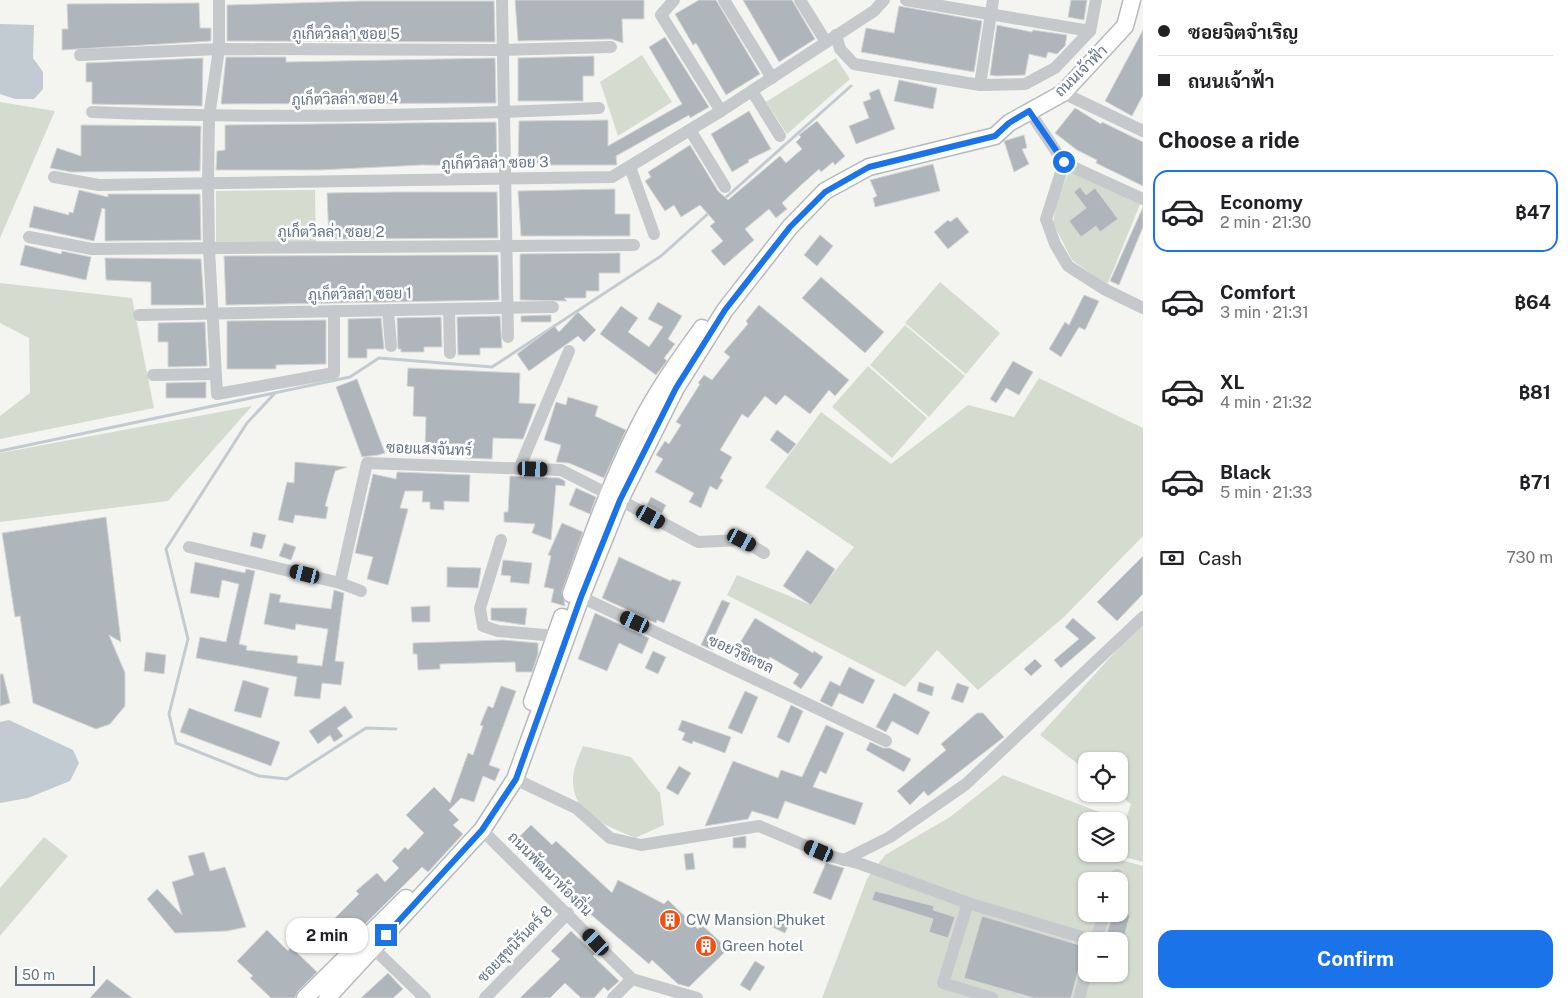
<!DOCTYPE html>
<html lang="en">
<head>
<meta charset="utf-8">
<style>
	:root { --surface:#fff; --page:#f2f2f2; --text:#202124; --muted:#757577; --line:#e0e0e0; --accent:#1a73e8 }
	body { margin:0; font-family:"Public Sans",Sarabun,sans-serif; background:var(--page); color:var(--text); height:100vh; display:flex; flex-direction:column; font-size:19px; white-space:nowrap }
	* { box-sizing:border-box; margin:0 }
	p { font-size:16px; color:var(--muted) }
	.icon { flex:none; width:28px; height:28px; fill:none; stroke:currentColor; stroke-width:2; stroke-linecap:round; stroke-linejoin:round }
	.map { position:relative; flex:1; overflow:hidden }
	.side { display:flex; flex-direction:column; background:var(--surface); width:425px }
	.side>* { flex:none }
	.guide { display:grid; align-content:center; height:110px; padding:0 15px; background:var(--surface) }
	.tools { position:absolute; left:1078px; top:752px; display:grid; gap:10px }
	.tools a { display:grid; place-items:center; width:50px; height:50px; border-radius:10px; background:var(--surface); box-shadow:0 1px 4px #0004; font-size:25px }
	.scale { position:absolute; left:15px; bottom:12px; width:80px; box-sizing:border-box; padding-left:5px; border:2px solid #607384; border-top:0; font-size:14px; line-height:18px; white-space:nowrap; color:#607384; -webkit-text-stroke:4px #fff; paint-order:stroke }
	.end { position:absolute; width:22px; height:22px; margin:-11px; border:6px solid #1a73e8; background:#fff; box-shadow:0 0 0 2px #fff }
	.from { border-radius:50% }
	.bubble { position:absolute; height:35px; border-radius:15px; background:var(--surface); box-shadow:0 1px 4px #0004; font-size:16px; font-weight:700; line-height:35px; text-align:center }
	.car { position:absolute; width:15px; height:30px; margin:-15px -8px; border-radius:6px; box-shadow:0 0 4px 1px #0007; background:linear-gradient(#222 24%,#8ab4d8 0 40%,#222 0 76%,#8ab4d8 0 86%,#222 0) }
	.guide b { display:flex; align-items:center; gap:18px; height:48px; font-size:19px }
	.guide b+b { border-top:1px solid var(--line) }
	.guide i { width:12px; height:12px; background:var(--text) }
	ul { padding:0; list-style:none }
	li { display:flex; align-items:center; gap:15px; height:82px; margin:0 10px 8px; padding:0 5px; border:2px solid transparent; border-radius:15px }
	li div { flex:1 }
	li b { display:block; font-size:19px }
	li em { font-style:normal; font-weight:700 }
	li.selected { border-color:var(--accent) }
	li>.icon { width:45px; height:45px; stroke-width:1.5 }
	h2 { padding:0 15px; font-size:22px; line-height:60px }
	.pay { display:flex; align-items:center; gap:12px; height:55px; padding:0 15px; font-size:19px }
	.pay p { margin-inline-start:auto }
	.button { display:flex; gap:10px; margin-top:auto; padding:10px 15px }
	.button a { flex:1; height:58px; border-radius:15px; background:var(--accent); color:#fff; font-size:20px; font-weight:700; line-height:58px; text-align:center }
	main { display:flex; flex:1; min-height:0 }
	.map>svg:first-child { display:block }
	.green { fill:#d4dcd0; fill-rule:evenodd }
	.water { fill:#c1cbd1 }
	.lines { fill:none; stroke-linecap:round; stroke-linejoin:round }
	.stream { stroke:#c1cbd1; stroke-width:3 }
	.building { fill:#aeb6bb; stroke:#d5d6d3 }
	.major-casing { stroke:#b6babe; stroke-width:19 }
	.minor { stroke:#c6c9cc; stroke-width:12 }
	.major { stroke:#fff; stroke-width:16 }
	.route { stroke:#1a73e8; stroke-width:6 }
	.labels { text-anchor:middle; stroke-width:5; stroke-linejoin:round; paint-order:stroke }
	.street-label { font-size:15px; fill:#607384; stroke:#fff }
	.poi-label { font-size:15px; fill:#607384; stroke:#fff; text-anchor:start }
</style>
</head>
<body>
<main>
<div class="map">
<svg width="1143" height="998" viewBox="0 0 1143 998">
	<rect width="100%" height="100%" fill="#f4f5f0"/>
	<g class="green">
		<polygon points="642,55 672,102 618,136 600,82"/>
		<polygon points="836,58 850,79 787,134 766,102"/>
		<polygon points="0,102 55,111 0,238"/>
		<polygon points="1074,171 1141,202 1107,285 1072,260 1053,223 1056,202 1068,174"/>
		<polygon points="315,190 316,242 216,243 216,191"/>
		<polygon points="940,282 1000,333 966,374 905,323"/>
		<polygon points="0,283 132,298 154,408 0,439 0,416 30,393 29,338 0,323"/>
		<polygon points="905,325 965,376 929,417 870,365"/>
		<polygon points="868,366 927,418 892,458 832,407"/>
		<polygon points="1039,378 1143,428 1143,536 1064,617 978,690 937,650 905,687 727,595 737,575 809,604 854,547 765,487 821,412 891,464 968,405 1014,417"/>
		<polygon points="252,406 168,501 0,522 0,453"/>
		<polygon points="1143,621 1143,862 1114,854 1119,854 1119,839 1131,804 1117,794 1119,761 1086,761 1086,770 1040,735"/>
		<path d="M583,746L631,757L660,793L664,825L635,838C607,825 572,816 573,779C573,769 579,756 583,746Z"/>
		<path d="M1003,775L1120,820L1119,825V821H1086V854H1109V857L1143,866V998H822L867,879L885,855L950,817ZM1086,881H1119V914H1086ZM1086,941H1119V974H1086Z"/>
		<polygon points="44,837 68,856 0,936 0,888"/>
	</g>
	<g class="water">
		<polygon points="0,24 34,25 33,58 43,72 43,89 34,99 15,99 0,94"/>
		<polygon points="9,720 73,750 79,763 70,781 28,798 0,803 0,722"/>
	</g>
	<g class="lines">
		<g class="stream">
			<polyline points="723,200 851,86"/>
			<polyline points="275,393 247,423 166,549 188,639 169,714 176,743 259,776 287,779 366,728 396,729"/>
			<polyline points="0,451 350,377 379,358 492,367 661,256 711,211"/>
		</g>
	</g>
	<g class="building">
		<polygon points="515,0 644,0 644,19 622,19 623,43 611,39 518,41"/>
		<polygon points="699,0 716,0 760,74 726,95 696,43 693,45 675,14"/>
		<polygon points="743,0 792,0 815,39 779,62"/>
		<polygon points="1071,0 1087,0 1084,20 1068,17"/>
		<polygon points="362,1 494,1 495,42 227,41 227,5"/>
		<polygon points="199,3 200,28 211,28 211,41 62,50 62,29 68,29 67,4"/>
		<polygon points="899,6 982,21 974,72 861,52 866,28 894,33"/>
		<polygon points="997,25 1032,32 1033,30 1067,35 1065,46 1057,54 1048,52 1046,58 1029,54 1025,75 997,76 990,75"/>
		<polygon points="1143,30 1143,95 1132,116 1105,101"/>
		<polygon points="665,37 709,107 690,118 689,115 616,156 617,165 518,165 519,121 608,120 608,146 682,104 649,47"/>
		<polygon points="594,56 594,76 583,76 583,101 518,101 518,58"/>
		<polygon points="226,57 286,57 286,62 495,58 496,103 221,104"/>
		<polygon points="203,58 202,106 92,104 92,82 86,82 86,63"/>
		<polygon points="899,80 937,88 933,109 894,101"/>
		<polygon points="879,89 895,129 856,144 849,126 869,118 863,102 871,99 869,93"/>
		<polygon points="1075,108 1101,124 1102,122 1143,142 1143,186 1096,163 1097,160 1077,150 1055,133"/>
		<polygon points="749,111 771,149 748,160 749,162 732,172 711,134"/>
		<polygon points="817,121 845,156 835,165 833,162 821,172 819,169 800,186 782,203 787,209 776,218 769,209 745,229 754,240 724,266 711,251 723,241 710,226 715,222 700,205 681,217 674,205 665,211 645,181 651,177 648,172 690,145 718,191 728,200 780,156 786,163 802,149 796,142 801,137 799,135"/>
		<polygon points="496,122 497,166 422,165 320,170 216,170 217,151 225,150 225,125"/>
		<polygon points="81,125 201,126 200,171 71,172 50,168 57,148 81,156"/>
		<polygon points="1024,135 1027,148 1022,149 1029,164 1014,172 1004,141"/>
		<polygon points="933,164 940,191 875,207 873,198 877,196 870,180"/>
		<polygon points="1080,187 1086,195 1095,188 1118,219 1100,232 1096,226 1081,237 1069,221 1086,208 1074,192"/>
		<polygon points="615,189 615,214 630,214 630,236 521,236 518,191"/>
		<polygon points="79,190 108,197 108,194 200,194 201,240 105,241 105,209 102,208 94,241 29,227 34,206 69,215 69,212 73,213"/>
		<polygon points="396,192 497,192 498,238 329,239 327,193"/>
		<polygon points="1143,207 1143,227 1119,285 1110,281"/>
		<polygon points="957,217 969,232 948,249 934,232 948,220 950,222"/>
		<polygon points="820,235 833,246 817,266 804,255"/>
		<polygon points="25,245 61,254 62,251 91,257 86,280 20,265"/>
		<polygon points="620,253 620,273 599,273 599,291 586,291 586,298 564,298 567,301 520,300 520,254"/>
		<polygon points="471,255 498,255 499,300 226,305 224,256"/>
		<polygon points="105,258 201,259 204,305 151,305 151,282 106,280"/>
		<polygon points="821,277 884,332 865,353 802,298"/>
		<polygon points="1084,295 1099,301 1085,330 1079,327 1061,357 1049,349 1065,322 1069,325"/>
		<polygon points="658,302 682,316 668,339 675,344 664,358 667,361 656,375 600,334 621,306 638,318 628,332 649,347 663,327 648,319"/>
		<polygon points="759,305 849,380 835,396 829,390 810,414 785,395 776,405 765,396 748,418 742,414 720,450 732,457 720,478 723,480 717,490 710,486 701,508 689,502 694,493 655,472 663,459 656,455 665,441 669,444 681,425 676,422 700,384 698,383 704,375 712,380 730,357 724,352 748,324 746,321"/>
		<polygon points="578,312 596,330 584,342 578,336 529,371 517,354 554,326 559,332"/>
		<polygon points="551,315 551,322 521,322 521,316"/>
		<polygon points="500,316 502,348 480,348 480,355 458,355 457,317"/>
		<polygon points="441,317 442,347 424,347 424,352 401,352 401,349 398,349 397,318"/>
		<polygon points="381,318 384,349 367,349 367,358 348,358 348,319"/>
		<polygon points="326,320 326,364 276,365 276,369 227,369 227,321"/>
		<polygon points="205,322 207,366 168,367 168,342 158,342 158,323"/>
		<polygon points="1013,361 1033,372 1019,395 1006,388 996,403 990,399"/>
		<polygon points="408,368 520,373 519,403 536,404 523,439 493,438 492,459 466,458 467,444 442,444 442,449 425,448 426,417 413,416 414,387 407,386"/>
		<polygon points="357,379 385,453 378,455 362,457 336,387"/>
		<polygon points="206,382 206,398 166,398 166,383"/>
		<polygon points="568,397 598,406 595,416 626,430 604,478 569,463 556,462 561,445 544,440 556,402 566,405"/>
		<polygon points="777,430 796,444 788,454 770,440"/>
		<polygon points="295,462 347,467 335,471 325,506 328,507 326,519 295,515 293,523 278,520 287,482 294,483"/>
		<polygon points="397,472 470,475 469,502 444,501 444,510 430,509 430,502 422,502 423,491 405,491 400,508 408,509 388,585 367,579 373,557 355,553 373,474 396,479"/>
		<polygon points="510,476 559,478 565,481 565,486 556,485 551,540 532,533 535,524 504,522 504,512 508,512"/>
		<polygon points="576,488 596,497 590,514 569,505"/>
		<polygon points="651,497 666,505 662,513 647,505"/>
		<polygon points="106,517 121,642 109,635 125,673 125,706 110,724 96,729 33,703 20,616 15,617 2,533"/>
		<polygon points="562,523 583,532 562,591 565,606 551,602 554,589 544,587 551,556 548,555"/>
		<polygon points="253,532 266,535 262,549 250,546"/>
		<polygon points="284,543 296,547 291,560 279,556"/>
		<polygon points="807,550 835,569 811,605 783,586"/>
		<polygon points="1143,556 1143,594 1117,621 1097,602"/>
		<polygon points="619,557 671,581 672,579 681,582 664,623 657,620 656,623 602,598"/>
		<polygon points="503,560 532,563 529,584 510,582 511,576 501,575"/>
		<polygon points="195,562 245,573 246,569 255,571 239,644 247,646 246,650 298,656 297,663 322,666 328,629 296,624 295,630 264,624 270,593 281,595 279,602 331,609 334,590 344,593 335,661 344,662 341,685 322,683 320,699 294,696 297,677 196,658 200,637 226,642 239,584 222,580 219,598 190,593"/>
		<polygon points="447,567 481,568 478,588 447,587"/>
		<polygon points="722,600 730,603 714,637 718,639 713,650 701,645"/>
		<polygon points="430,606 430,622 412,622 411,607"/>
		<polygon points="491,608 527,608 525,625 491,620"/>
		<polygon points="595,613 649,638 642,654 619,643 607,671 578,659"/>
		<polygon points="755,618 813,653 814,651 823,657 801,689 793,683 799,674 770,657 764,667 747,657 743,663 732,656"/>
		<polygon points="1073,618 1096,638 1061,668 1054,660 1079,639 1065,627"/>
		<polygon points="503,640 538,643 538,654 532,672 516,672 515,662 440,664 440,669 418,670 417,654 413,654 413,643"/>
		<polygon points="653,651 666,657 658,674 645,668"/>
		<polygon points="146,652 166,655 164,674 144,671"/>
		<polygon points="1035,659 1042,666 1031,676 1024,669"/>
		<polygon points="849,667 875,680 863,704 839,693 832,707 820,701 830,681 840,686"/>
		<polygon points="0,674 3,674 10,703 0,706"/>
		<polygon points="243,680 269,688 261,718 234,711"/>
		<polygon points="919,682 934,687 932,696 917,691"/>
		<polygon points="957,683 969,687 963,703 951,699"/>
		<polygon points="501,686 516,691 489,765 500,769 495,781 483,776 474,802 461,798 449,810 459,820 453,825 463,834 428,872 422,867 336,953 322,938 335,926 331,922 359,894 356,891 377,873 385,882 399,868 392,861 405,847 408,850 424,833 406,815 434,787 450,803 468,753 473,755 483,726 480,725 488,706 493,708"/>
		<polygon points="745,691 758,697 742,734 728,728"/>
		<polygon points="894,693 930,712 918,735 892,721 886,732 876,727"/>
		<polygon points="791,705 803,711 789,743 777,737"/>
		<polygon points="345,706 353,717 337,728 343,736 334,742 330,735 318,744 309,731"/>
		<polygon points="189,708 280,742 271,766 180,732"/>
		<polygon points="977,713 983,713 1004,737 928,796 924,791 910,805 897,791 946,750 941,744"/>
		<polygon points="682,720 731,737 725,753 693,741 692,744 682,740 685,733 678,730"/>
		<polygon points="826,725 844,733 826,774 820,771 813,787 863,803 855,825 785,801 778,819 752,811 748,819 705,826 733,761 778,778 781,770 802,777"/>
		<polygon points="870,742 883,748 890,748 911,759 904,772 866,750"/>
		<polygon points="679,766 691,773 678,795 666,788"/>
		<polygon points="531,825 552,845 556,841 612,893 618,880 664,904 668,900 698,929 702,925 728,949 689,987 678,984 652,960 649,964 588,912 591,909 517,839"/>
		<polygon points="746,836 746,848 733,848 733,838"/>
		<polygon points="204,852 210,871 225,867 246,927 227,931 175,933 147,899 157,889 182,915 172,882 194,875 188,856"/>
		<polygon points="693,853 695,869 686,870 684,854"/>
		<polygon points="826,863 844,868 831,900 813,893"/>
		<polygon points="875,891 934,906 933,910 955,917 948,938 929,932 933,919 872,900"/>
		<polygon points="1119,911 1130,915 1123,941 1104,941 1113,914 1119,914"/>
		<polygon points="982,916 1086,947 1086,966 1078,971 1071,998 1034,998 964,978"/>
		<polygon points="775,918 789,924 785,933 772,927"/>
		<polygon points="267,930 288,951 291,947 317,972 298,991 295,998 271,998 250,978 253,976 237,961"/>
		<polygon points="571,931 595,954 593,956 619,981 608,991 604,987 594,998 581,998 565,983 550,998 520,998 560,959 551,951"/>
		<polygon points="755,961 765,967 750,991 740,985"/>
		<polygon points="388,973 403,989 393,998 361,998"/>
		<polygon points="107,979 132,998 90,998"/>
	</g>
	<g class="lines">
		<g class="major-casing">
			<g id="major">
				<path d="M571,594C591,538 611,482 638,428C656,392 679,360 702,328"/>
				<polyline points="532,702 562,617"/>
				<polyline points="305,998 406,898"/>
				<polyline points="327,998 482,830 515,779 581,597 620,500 676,388 725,310 790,227 825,191 869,167 995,136 1009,123 1063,93 1125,26 1132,0"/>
			</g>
		</g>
		<g class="minor">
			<polyline points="219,0 219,49 209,117 208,182 209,249 217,394 334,373 334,311"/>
			<polyline points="502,0 508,337"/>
			<polyline points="674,0 661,15 721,111"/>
			<polyline points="724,0 772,78"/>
			<polyline points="800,0 826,42"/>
			<polyline points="906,0 1090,31"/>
			<polyline points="836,35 840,49 854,64 980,85 1025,84 1055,68 1090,31 1096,0"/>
			<polyline points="80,55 219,49 502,50 611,47"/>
			<polyline points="980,85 993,0"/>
			<polyline points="752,91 780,136"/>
			<polyline points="1063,93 1143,131"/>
			<polyline points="1029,111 1064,163 1143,199"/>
			<path d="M92,112C261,119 430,116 599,108"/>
			<polyline points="690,130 725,187"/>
			<polyline points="1064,163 1046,219 1055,244 1068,266 1104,289 1143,308"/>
			<polyline points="630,167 654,234"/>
			<polyline points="54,177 99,185 612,177 721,111 874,11 884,0"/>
			<polyline points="29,237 92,249 634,245"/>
			<polyline points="388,310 391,346"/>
			<polyline points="449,310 450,353"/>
			<polyline points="139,315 553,307"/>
			<polyline points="153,375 215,374"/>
			<polyline points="519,469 569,351"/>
			<polyline points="620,500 698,542 742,540 764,553"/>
			<polyline points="501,540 480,608 483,626 498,631 556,636"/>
			<polyline points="189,547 340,583 361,591"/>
			<polyline points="340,583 367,463 561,470 608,494"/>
			<polyline points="581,597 886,741"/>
			<polyline points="515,779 576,808 610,838 641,845 759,826 830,856 861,864 968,903 1095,941"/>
			<polyline points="482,830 632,979 697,998"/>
			<polyline points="844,860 890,837 966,784 1143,617"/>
			<polyline points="1115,881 1117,875"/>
			<polyline points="968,903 943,983 992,998"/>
			<polyline points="1095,941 1105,914"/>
			<polyline points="374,949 425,998"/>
			<polyline points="485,998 568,913"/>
			<polyline points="613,998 632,979"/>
			<polyline points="1079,998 1086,974"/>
		</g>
		<use href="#major" class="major"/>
	</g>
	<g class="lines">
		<polyline class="route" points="386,935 482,830 516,779 581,597 620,500 676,388 725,310 790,227 825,192 869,167 995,136 1009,123 1029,111 1064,162"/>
	</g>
	<defs>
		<g id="building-disc" transform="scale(1.125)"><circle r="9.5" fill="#f34f11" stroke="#fff"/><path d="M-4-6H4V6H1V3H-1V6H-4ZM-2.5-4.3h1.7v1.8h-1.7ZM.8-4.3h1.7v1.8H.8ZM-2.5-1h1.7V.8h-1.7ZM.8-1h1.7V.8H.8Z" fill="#fff"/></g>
	</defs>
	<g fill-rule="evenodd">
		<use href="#building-disc" x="670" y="920"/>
		<use href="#building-disc" x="706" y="946"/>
	</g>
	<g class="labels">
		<g class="street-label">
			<text x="346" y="39">ภูเก็ตวิลล่า ซอย 5</text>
			<text transform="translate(1081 71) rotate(-44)" y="5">ถนนเจ้าฟ้า</text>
			<text transform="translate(345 99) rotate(-1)" y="5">ภูเก็ตวิลล่า ซอย 4</text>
			<text transform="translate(495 163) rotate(-1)" y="5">ภูเก็ตวิลล่า ซอย 3</text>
			<text x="331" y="237">ภูเก็ตวิลล่า ซอย 2</text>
			<text transform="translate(360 294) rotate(-1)" y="5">ภูเก็ตวิลล่า ซอย 1</text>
			<text transform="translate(429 449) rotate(2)" y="5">ซอยแสงจันทร์</text>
			<text transform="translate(741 654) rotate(25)" y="5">ซอยวิชิตชล</text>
			<text transform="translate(550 874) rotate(45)" y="5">ถนนพัฒนาท้องถิ่น</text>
			<text transform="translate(515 944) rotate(-46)" y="5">ซอยสุขนิรันดร์ 8</text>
		</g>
		<g class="poi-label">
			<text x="686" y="925">CW Mansion Phuket</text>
			<text x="722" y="951">Green hotel</text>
		</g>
	</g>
</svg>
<div class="tools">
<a><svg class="icon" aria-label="locate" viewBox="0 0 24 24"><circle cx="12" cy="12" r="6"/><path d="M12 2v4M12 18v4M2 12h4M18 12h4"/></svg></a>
<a><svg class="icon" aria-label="layers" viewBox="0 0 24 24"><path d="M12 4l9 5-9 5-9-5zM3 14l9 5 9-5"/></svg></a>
<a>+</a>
<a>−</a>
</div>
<div class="scale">50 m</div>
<i class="end from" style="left:1064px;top:162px"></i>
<i class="end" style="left:386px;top:935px"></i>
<div class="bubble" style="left:286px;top:918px;width:82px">2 min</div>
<i class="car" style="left:533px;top:469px;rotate:92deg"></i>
<i class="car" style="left:651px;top:517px;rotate:119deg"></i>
<i class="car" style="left:742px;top:540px;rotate:118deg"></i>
<i class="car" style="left:305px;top:574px;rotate:284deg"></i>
<i class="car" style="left:635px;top:622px;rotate:295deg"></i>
<i class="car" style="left:819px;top:851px;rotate:293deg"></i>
<i class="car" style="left:596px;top:942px;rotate:317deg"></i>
</div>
<section class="side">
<div class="guide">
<b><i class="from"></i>ซอยจิตจำเริญ</b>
<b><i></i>ถนนเจ้าฟ้า</b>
</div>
<h2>Choose a ride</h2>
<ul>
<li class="selected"><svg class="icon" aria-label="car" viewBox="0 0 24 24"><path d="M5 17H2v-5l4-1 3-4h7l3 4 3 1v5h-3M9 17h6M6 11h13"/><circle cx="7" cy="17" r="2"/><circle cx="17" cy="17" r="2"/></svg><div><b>Economy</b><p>2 min · 21:30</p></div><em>฿47</em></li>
<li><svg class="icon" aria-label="car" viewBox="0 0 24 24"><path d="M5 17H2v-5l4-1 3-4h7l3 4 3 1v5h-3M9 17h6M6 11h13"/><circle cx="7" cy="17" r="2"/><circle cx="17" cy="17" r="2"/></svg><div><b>Comfort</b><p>3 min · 21:31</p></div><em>฿64</em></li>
<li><svg class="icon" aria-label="car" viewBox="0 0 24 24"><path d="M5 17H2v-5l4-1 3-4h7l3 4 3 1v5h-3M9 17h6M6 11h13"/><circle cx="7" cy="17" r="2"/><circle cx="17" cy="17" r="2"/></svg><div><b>XL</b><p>4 min · 21:32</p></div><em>฿81</em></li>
<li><svg class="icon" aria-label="car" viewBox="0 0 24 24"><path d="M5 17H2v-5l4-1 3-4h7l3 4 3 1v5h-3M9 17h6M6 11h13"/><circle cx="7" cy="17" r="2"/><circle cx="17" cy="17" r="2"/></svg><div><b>Black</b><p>5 min · 21:33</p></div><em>฿71</em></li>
</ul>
<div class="pay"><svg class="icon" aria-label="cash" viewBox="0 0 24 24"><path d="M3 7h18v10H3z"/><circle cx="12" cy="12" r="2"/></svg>Cash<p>730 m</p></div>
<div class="button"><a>Confirm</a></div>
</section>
</main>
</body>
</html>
